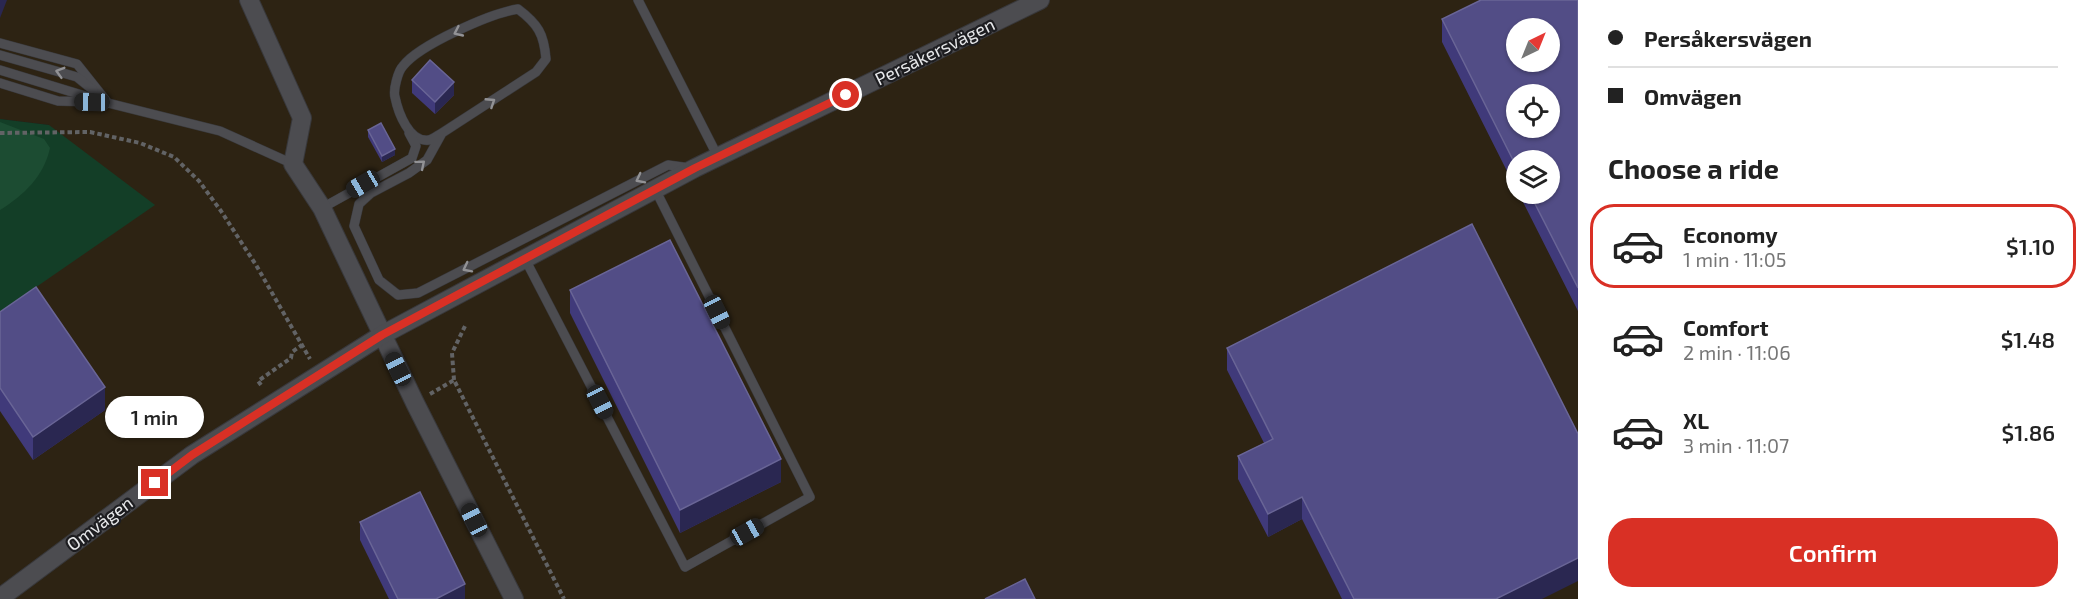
<!DOCTYPE html>
<html lang="en">
<head>
<meta charset="utf-8">
<style>
	:root { --surface:#fff; --page:#f2f2f2; --text:#222; --muted:#767676; --line:#e0e0e0; --accent:#d93025 }
	body { margin:0; font-family:"Exo 2",sans-serif; background:var(--page); color:var(--text); height:100vh; display:flex; flex-direction:column; font-size:22px; white-space:nowrap }
	* { box-sizing:border-box; margin:0 }
	p { font-size:20px; color:var(--muted) }
	.icon { flex:none; width:33px; height:33px; fill:none; stroke:currentColor; stroke-width:2; stroke-linecap:round; stroke-linejoin:round }
	.map { position:relative; flex:1; overflow:hidden }
	.sheet { display:flex; flex-direction:column; background:var(--surface); width:510px }
	.sheet>* { flex:none }
	.banner { display:grid; align-content:center; height:132px; padding:0 30px; background:var(--surface) }
	.needle { width:39px; rotate:43deg }
	.fabs { position:absolute; left:1506px; top:18px; display:grid; gap:12px }
	.fabs a { display:grid; place-items:center; width:54px; height:54px; border-radius:50%; background:var(--surface); box-shadow:0 2px 4px #0004; font-size:30px }
	.end { position:absolute; width:27px; height:27px; margin:-14px; border:8px solid #d93025; background:#fff; box-shadow:0 0 0 3px #fff }
	.from { border-radius:50% }
	.bubble { position:absolute; height:42px; border-radius:21px; background:var(--surface); box-shadow:0 2px 4px #0004; font-size:20px; font-weight:600; line-height:42px; text-align:center }
	.car { position:absolute; width:18px; height:36px; margin:-18px -9px; border-radius:8px; box-shadow:0 0 4px 2px #0007; background:linear-gradient(#222 24%,#8ab4d8 0 40%,#222 0 76%,#8ab4d8 0 86%,#222 0) }
	.banner b { display:flex; align-items:center; gap:21px; height:57px; font-size:22px }
	.banner b+b { border-top:2px solid var(--line) }
	.banner i { width:15px; height:15px; background:var(--text) }
	ul { padding:0; list-style:none }
	li { display:flex; align-items:center; gap:18px; height:84px; margin:0 12px 9px; padding:0 18px; border:3px solid transparent; border-radius:24px }
	li div { flex:1 }
	li b { display:block; font-size:22px }
	li em { font-style:normal; font-weight:600 }
	li.active { border-color:var(--accent) }
	li>.icon { width:54px; height:54px; stroke-width:1.5 }
	h2 { padding:0 30px; font-size:27px; line-height:72px }
	.cta { display:flex; gap:12px; margin-top:auto; padding:12px 30px }
	.cta a { flex:1; height:69px; border-radius:24px; background:var(--accent); color:#fff; font-size:24px; font-weight:600; line-height:69px; text-align:center }
	main { display:flex; flex:1; min-height:0 }
	.map>svg:first-child { display:block }
	.industrial { fill:#2d2313; fill-rule:evenodd }
	.green { fill:#133e27 }
	.forest { fill:#1c4c32 }
	.lines { fill:none; stroke-linecap:round; stroke-linejoin:round }
	.service-casing { stroke:#38383b; stroke-width:10 }
	.minor-casing { stroke:#38383b; stroke-width:20 }
	.path { stroke:#626365; stroke-width:4; stroke-dasharray:4.5 3; stroke-linecap:butt }
	.service { stroke:#4c4c50; stroke-width:9 }
	.minor { stroke:#4c4c50; stroke-width:18 }
	.wall { fill:#403a7a }
	.shaded-wall { fill:#2a2751 }
	.building { fill:#524d86; stroke:#696596; stroke-width:1.5; fill-rule:evenodd }
	.oneway { stroke:#929295 }
	.route { stroke:#d93025; stroke-width:8 }
	.labels { text-anchor:middle; stroke-width:4.5; stroke-linejoin:round; paint-order:stroke }
	.street-label { font-size:18px; fill:#e7e8ea; stroke:#1d1d20 }
</style>
</head>
<body>
<main>
<div class="map">
<svg width="1578" height="599" viewBox="0 0 1578 599">
	<rect width="100%" height="100%" fill="#1d1d20"/>
	<path class="industrial" d="M0,0H1578V599H0V312L49,125L0,119ZM1516,28H1550V62H1516ZM1516,94H1550V128H1516ZM1516,160H1550V194H1516Z"/>
	<polygon class="green" points="0,119 49,125 155,205 0,312"/>
	<path class="forest" d="M0,122L44,139L50,148C44,176 24,195 0,210Z"/>
	<g class="lines">
		<g class="service-casing">
			<g id="service">
				<polyline points="638,0 718,157"/>
				<polyline points="0,43 77,64 108,103"/>
				<polyline points="0,55 77,77 93,90"/>
				<polyline points="0,70 108,103 220,131 293,164"/>
				<polyline points="0,83 58,101 97,102"/>
				<path d="M442,133C438,135 433,139 429,140C409,143 398,112 395,97C393,90 398,71 403,66C419,45 491,13 518,9C538,24 544,34 546,59L536,72L442,133L427,160L409,173L371,193L359,204L354,226L379,280L398,295L418,293L668,165L690,168"/>
				<polyline points="322,208 412,158 416,146 409,133"/>
				<polyline points="525,259 685,567 810,497 655,189"/>
			</g>
		</g>
		<g class="minor-casing">
			<g id="minor">
				<polyline points="249,0 302,118 293,164 322,208 415,403 514,599"/>
				<polyline points="0,598 192,455 382,335 695,168 1040,0"/>
			</g>
		</g>
		<g class="path">
			<polyline points="0,133 90,132 140,143 174,157 199,181 221,211 256,265 310,359"/>
			<polyline points="454,380 452,353 465,326"/>
			<polyline points="261,385 258,381 291,358 292,352 302,345"/>
			<polyline points="430,394 454,380 564,599"/>
		</g>
		<use href="#service" class="service"/>
		<use href="#minor" class="minor"/>
	</g>
	<g class="wall">
		<polygon points="1578,0 1578,311 1519,194 1550,194 1516,160 1516,189 1442,42 1442,19"/>
		<polygon points="412,80 454,95 435,114 412,93"/>
		<polygon points="368,130 395,155 382,162 368,137"/>
		<polygon points="570,290 781,482 680,533 570,313"/>
		<polygon points="0,312 105,410 33,460 0,411"/>
		<polygon points="1227,348 1542,599 1342,599 1302,519 1268,537 1238,479 1238,456 1264,443 1227,370"/>
		<polygon points="360,522 465,599 389,599 360,540"/>
	</g>
	<g class="shaded-wall">
		<polygon points="0,0 7,0 0,18"/>
		<polygon points="454,82 454,95 435,114 435,102"/>
		<polygon points="395,149 395,155 382,162 382,156"/>
		<polygon points="105,387 105,410 33,460 33,437"/>
		<polygon points="781,459 781,482 680,533 680,510"/>
		<polygon points="1302,497 1302,519 1268,537 1268,514"/>
		<polygon points="1578,558 1578,581 1542,599 1496,599"/>
		<polygon points="465,584 465,599 436,599"/>
	</g>
	<g class="building">
		<path d="M1481,0H1578V288L1530,194H1550V160H1516V166L1442,19ZM1516,28H1550V62H1516ZM1516,94H1550V128H1516Z"/>
		<polygon points="430,60 454,82 435,102 412,80"/>
		<polygon points="381,123 395,149 382,156 368,130"/>
		<polygon points="1472,224 1578,434 1578,558 1496,599 1354,599 1302,497 1268,514 1238,456 1273,439 1227,348"/>
		<polygon points="670,240 781,459 680,510 570,290"/>
		<polygon points="36,287 105,387 33,437 0,388 0,312"/>
		<polygon points="420,492 465,584 436,599 398,599 360,522"/>
		<polygon points="1025,579 1035,599 985,599"/>
	</g>
	<defs><path id="oneway-chevron" d="M-2-3.5L2.5 0L-2 3.5" fill="none" stroke-width="1.6" stroke-linecap="round" stroke-linejoin="round" transform="scale(1.5)"/></defs>
	<g class="oneway">
		<use href="#oneway-chevron" transform="translate(458 32) rotate(155)"/>
		<use href="#oneway-chevron" transform="translate(60 72) rotate(-164)"/>
		<use href="#oneway-chevron" transform="translate(491 102) rotate(-33)"/>
		<use href="#oneway-chevron" transform="translate(421 164) rotate(-40)"/>
		<use href="#oneway-chevron" transform="translate(640 179) rotate(153)"/>
		<use href="#oneway-chevron" transform="translate(467 268) rotate(153)"/>
	</g>
	<g class="lines">
		<polyline class="route" points="155,483 192,455 382,335 695,168 846,95"/>
	</g>
	<g class="labels">
		<g class="street-label">
			<text transform="translate(935 52) rotate(-26)" y="6">Persåkersvägen</text>
			<text transform="translate(100 524) rotate(-37)" y="6">Omvägen</text>
		</g>
	</g>
</svg>
<div class="fabs">
<a><svg class="needle" viewBox="-14 -14 28 28"><path d="M0-13l5 13h-10z" fill="#e53935"/><path d="M0 13l5-13h-10z" fill="#767676"/></svg></a>
<a><svg class="icon" aria-label="locate" viewBox="0 0 24 24"><circle cx="12" cy="12" r="6"/><path d="M12 2v4M12 18v4M2 12h4M18 12h4"/></svg></a>
<a><svg class="icon" aria-label="layers" viewBox="0 0 24 24"><path d="M12 4l9 5-9 5-9-5zM3 14l9 5 9-5"/></svg></a>
</div>
<i class="end from" style="left:846px;top:95px"></i>
<i class="end" style="left:155px;top:483px"></i>
<div class="bubble" style="left:105px;top:396px;width:99px">1 min</div>
<i class="car" style="left:92px;top:102px;rotate:271deg"></i>
<i class="car" style="left:363px;top:184px;rotate:240deg"></i>
<i class="car" style="left:717px;top:312px;rotate:154deg"></i>
<i class="car" style="left:398px;top:369px;rotate:334deg"></i>
<i class="car" style="left:600px;top:402px;rotate:153deg"></i>
<i class="car" style="left:474px;top:520px;rotate:333deg"></i>
<i class="car" style="left:747px;top:532px;rotate:61deg"></i>
</div>
<section class="sheet">
<div class="banner">
<b><i class="from"></i>Persåkersvägen</b>
<b><i></i>Omvägen</b>
</div>
<h2>Choose a ride</h2>
<ul>
<li class="active"><svg class="icon" aria-label="car" viewBox="0 0 24 24"><path d="M5 17H2v-5l4-1 3-4h7l3 4 3 1v5h-3M9 17h6M6 11h13"/><circle cx="7" cy="17" r="2"/><circle cx="17" cy="17" r="2"/></svg><div><b>Economy</b><p>1 min · 11:05</p></div><em>$1.10</em></li>
<li><svg class="icon" aria-label="car" viewBox="0 0 24 24"><path d="M5 17H2v-5l4-1 3-4h7l3 4 3 1v5h-3M9 17h6M6 11h13"/><circle cx="7" cy="17" r="2"/><circle cx="17" cy="17" r="2"/></svg><div><b>Comfort</b><p>2 min · 11:06</p></div><em>$1.48</em></li>
<li><svg class="icon" aria-label="car" viewBox="0 0 24 24"><path d="M5 17H2v-5l4-1 3-4h7l3 4 3 1v5h-3M9 17h6M6 11h13"/><circle cx="7" cy="17" r="2"/><circle cx="17" cy="17" r="2"/></svg><div><b>XL</b><p>3 min · 11:07</p></div><em>$1.86</em></li>
</ul>
<div class="cta"><a>Confirm</a></div>
</section>
</main>
</body>
</html>
